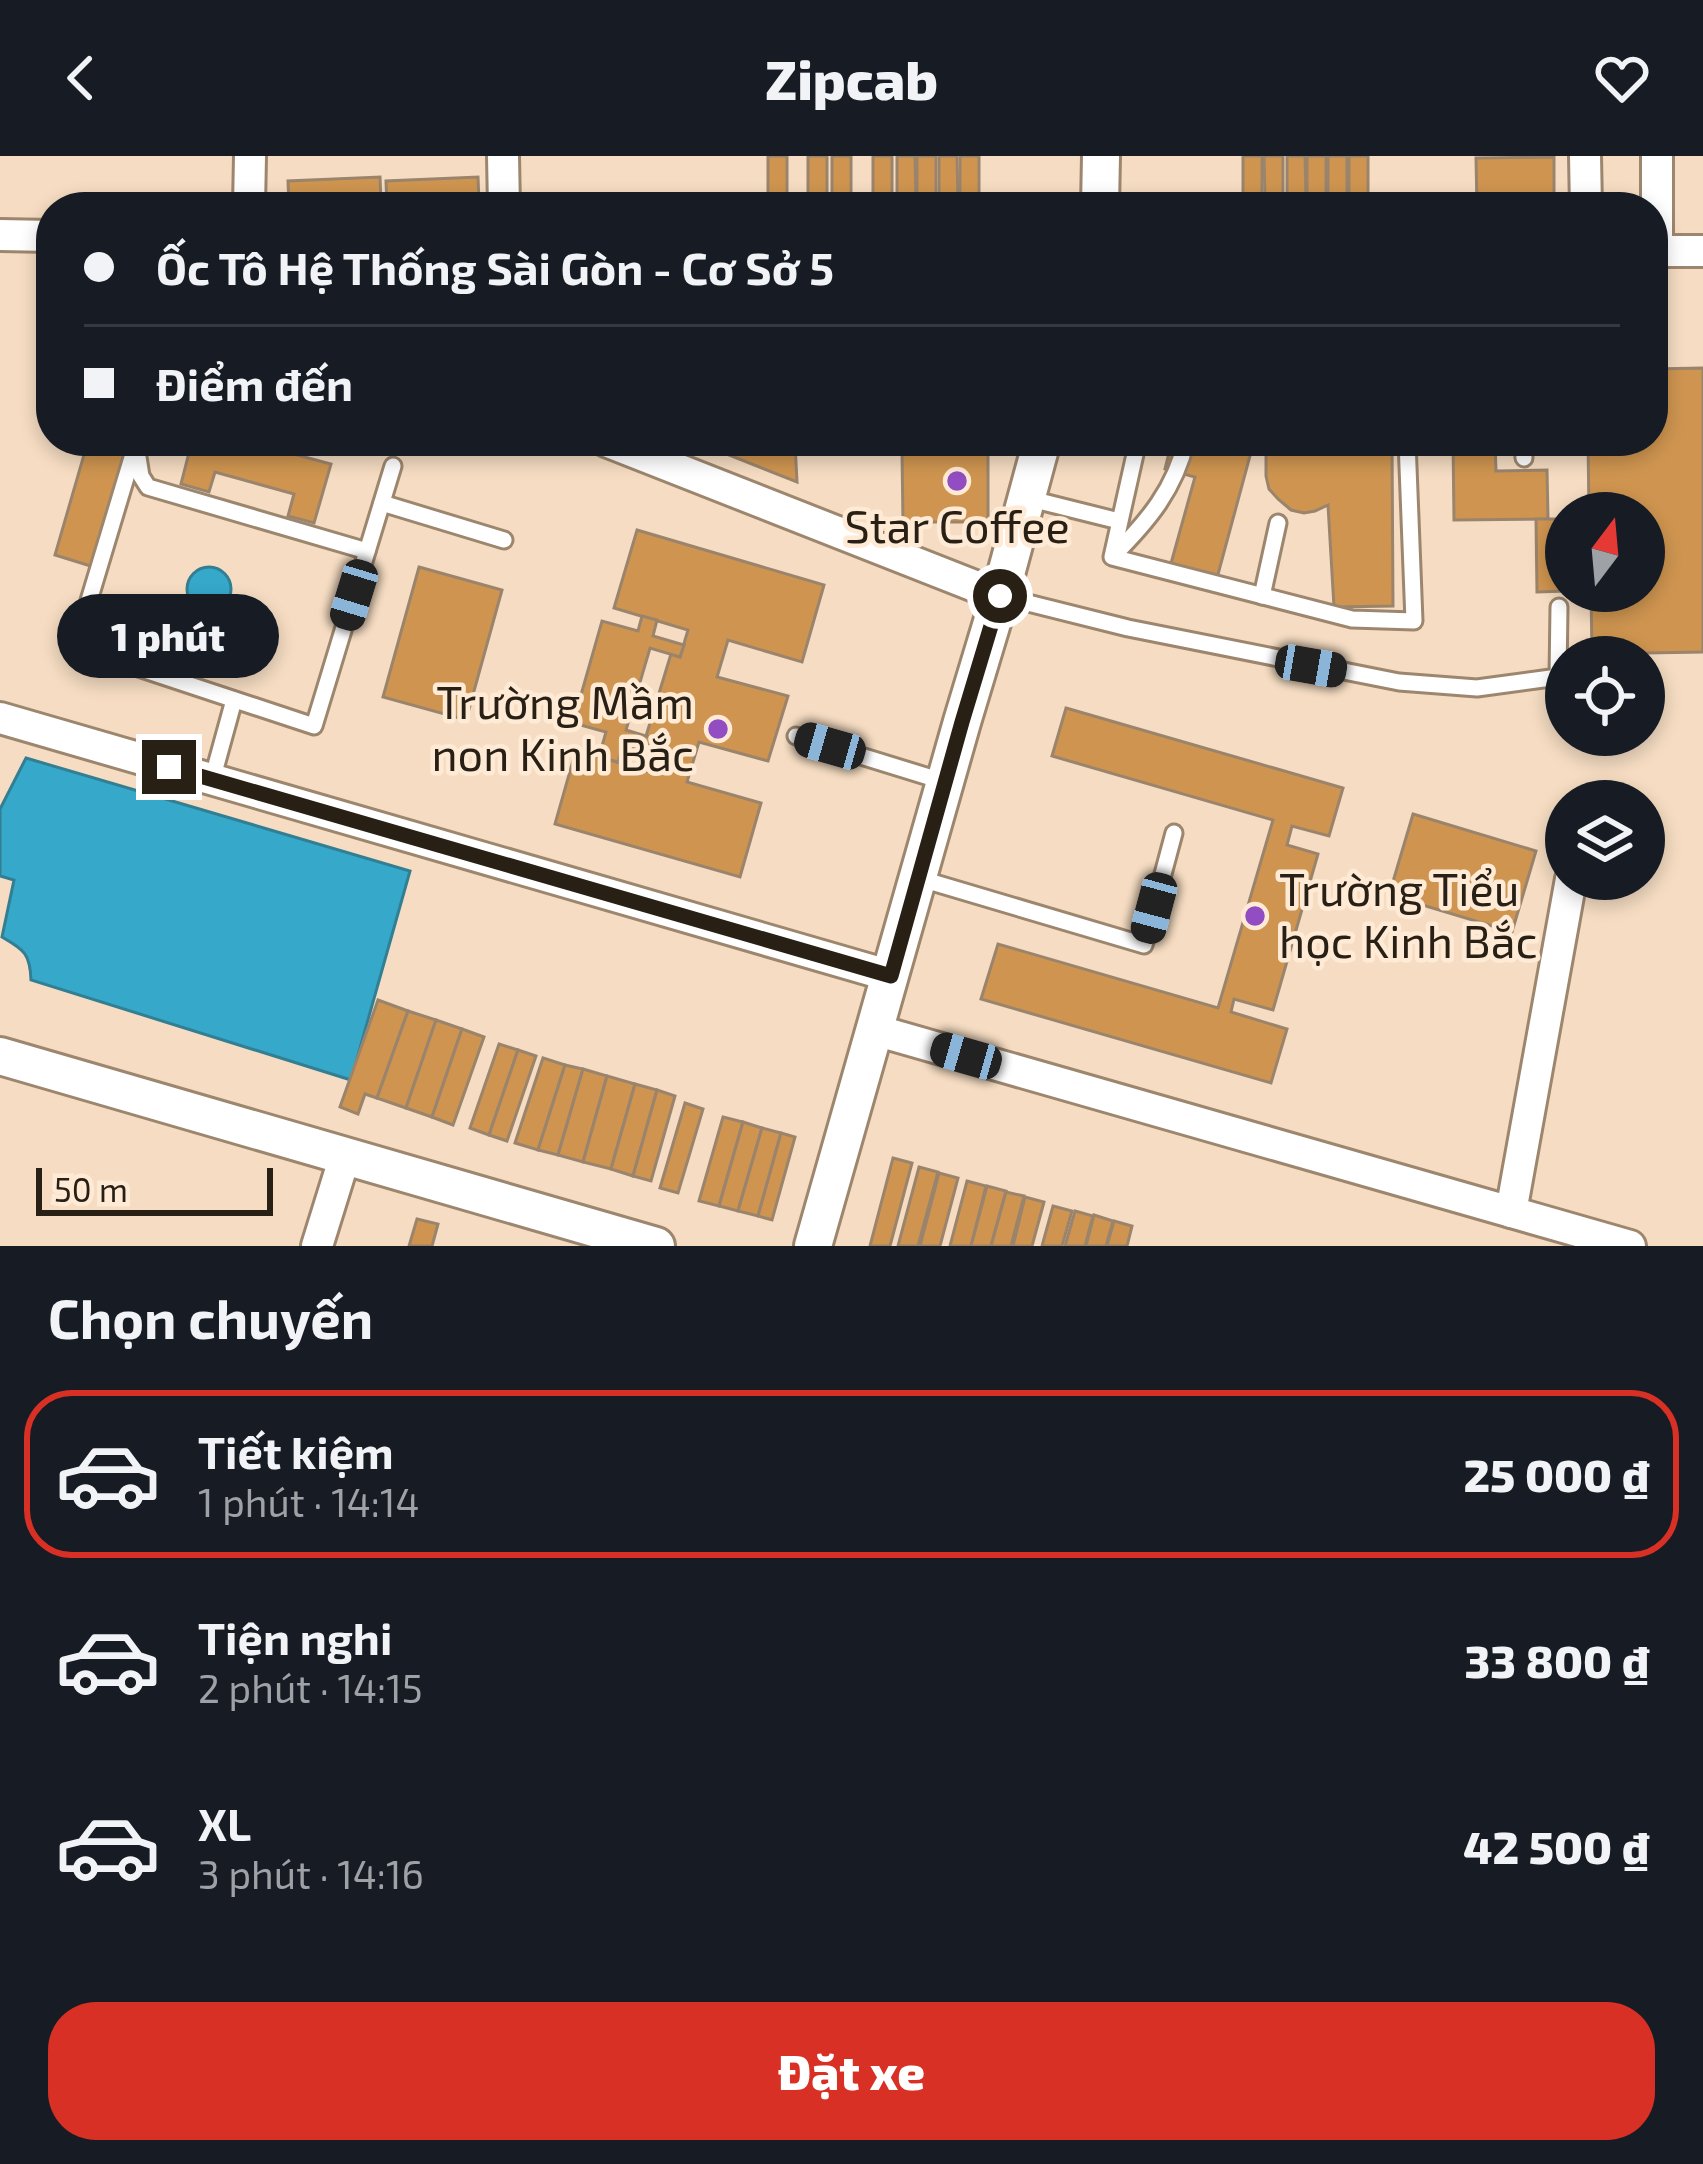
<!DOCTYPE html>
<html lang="vi">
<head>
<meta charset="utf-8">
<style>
	:root { --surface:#171b24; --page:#20242c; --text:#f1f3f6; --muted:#9ea1a6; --line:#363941; --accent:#d93025 }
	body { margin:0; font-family:"Exo 2",sans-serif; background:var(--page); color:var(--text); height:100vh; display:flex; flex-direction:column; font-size:45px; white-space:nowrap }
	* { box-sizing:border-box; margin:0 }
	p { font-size:39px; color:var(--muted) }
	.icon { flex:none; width:66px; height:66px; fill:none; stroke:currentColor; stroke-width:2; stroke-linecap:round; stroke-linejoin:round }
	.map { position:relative; height:1090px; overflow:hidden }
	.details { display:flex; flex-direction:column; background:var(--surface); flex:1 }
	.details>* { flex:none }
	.banner { position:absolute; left:36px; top:36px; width:1632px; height:264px; border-radius:48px; box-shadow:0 6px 18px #0003; display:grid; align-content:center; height:264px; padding:0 48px; background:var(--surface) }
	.needle { width:78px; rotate:16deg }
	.controls { position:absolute; left:1545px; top:336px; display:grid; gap:24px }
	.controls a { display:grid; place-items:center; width:120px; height:120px; border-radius:50%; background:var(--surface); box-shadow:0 6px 18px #0003; font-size:60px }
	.scale { position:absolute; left:36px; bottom:30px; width:237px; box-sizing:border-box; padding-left:12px; border:6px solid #281f15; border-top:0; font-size:33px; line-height:42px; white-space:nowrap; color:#281f15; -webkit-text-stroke:9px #feead5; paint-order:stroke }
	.end { position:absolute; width:54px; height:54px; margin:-27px; border:15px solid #281f15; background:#fff; box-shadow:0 0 0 6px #fff }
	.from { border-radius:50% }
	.bubble { position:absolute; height:84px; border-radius:42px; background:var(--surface); box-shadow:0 6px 18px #0003; font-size:39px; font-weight:800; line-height:84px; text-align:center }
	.car { position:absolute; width:36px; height:72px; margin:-36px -18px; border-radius:15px; box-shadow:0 0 9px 3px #0007; background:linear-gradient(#222 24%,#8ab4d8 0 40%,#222 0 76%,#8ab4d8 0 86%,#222 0) }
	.banner b { display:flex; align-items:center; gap:42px; height:114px; font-size:45px }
	.banner b+b { border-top:3px solid var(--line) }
	.banner i { width:30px; height:30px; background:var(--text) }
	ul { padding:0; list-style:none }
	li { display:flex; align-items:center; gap:36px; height:168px; margin:0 24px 18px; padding:0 24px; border:6px solid transparent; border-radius:48px }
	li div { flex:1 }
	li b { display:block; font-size:45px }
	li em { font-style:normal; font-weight:800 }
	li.current { border-color:var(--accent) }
	li>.icon { width:108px; height:108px; stroke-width:1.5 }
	h2 { padding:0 48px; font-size:54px; line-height:144px }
	.primary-button { display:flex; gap:24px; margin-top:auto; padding:24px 48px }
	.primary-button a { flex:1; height:138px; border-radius:48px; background:var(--accent); color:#fff; font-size:48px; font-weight:800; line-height:138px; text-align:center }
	header { display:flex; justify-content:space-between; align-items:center; height:156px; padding:0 48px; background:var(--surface); font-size:54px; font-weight:800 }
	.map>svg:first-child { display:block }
	.water { fill:#36a8ca; stroke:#327f94; stroke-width:3 }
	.building { fill:#cf9550; stroke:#9b846c; stroke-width:3 }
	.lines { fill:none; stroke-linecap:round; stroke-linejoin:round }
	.service-casing { stroke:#9d866e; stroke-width:21 }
	.minor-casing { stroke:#9d866e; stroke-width:36 }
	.tertiary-casing { stroke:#9d866e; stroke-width:42 }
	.service { stroke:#fff; stroke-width:15 }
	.minor { stroke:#fff; stroke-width:30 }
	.tertiary { stroke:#fff; stroke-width:36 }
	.route { stroke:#281f15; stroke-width:15 }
	.poi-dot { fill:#914dc1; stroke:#feead5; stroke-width:4.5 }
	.labels { text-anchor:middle; stroke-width:9; stroke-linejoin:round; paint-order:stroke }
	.poi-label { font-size:45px; fill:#281f15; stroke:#feead5 }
</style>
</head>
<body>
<header><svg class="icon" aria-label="back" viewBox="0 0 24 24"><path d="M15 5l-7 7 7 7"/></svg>Zipcab<svg class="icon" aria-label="heart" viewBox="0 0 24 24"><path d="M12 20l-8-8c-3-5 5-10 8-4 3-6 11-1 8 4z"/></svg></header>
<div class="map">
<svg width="1703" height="1090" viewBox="0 0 1703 1090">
	<rect width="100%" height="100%" fill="#f5dcc2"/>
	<g class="water">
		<circle cx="209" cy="433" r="22"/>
		<path d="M26,602L410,715L351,924L31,824C30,797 24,794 2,781L14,724L0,720V653Z"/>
	</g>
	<g class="building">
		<rect x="768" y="0" width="19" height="44"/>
		<rect x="808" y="0" width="19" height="42"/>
		<rect x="832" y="0" width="19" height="43"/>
		<rect x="873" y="0" width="19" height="46"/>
		<polygon points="897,0 915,0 916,48 897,48"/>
		<rect x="917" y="0" width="19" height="46"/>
		<polygon points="939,0 957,0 958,47 939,47"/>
		<rect x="960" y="0" width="19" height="44"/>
		<rect x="1243" y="0" width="19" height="41"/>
		<polygon points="1264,0 1283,0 1283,42 1265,42"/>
		<polygon points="1287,0 1305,0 1306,41 1287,41"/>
		<rect x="1307" y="0" width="19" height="43"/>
		<rect x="1328" y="0" width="19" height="41"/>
		<rect x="1349" y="0" width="19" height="40"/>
		<polygon points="1554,1 1554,37 1543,50 1477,51 1476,2"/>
		<polygon points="380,21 381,46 289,50 288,25"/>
		<polygon points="478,21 479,46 387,50 386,25"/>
		<polygon points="1703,212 1703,496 1592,498 1591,435 1644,435 1644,357 1589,357 1588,285 1653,285 1653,213"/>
		<polygon points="88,285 131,285 94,411 55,399"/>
		<polygon points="192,285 278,285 275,293 331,308 314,367 288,360 294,338 215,316 209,336 181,328"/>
		<polygon points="694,285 795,287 797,326"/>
		<polygon points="1172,285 1254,285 1217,422 1170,411 1195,321 1165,313"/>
		<polygon points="1266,285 1392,285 1393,450 1334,451 1328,349 1315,355 1304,357 1291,354 1278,343 1269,333 1266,320"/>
		<polygon points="1453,285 1495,285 1496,315 1547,314 1548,363 1454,364"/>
		<polygon points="988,294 988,366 903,366 902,295"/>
		<polygon points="1536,363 1566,363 1566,435 1537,436"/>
		<polygon points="637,374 824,429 802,506 728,484 717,521 788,540 768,605 699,586 687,626 761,647 740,721 555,668 576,594 650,616 659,584 646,580 671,498 680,501 688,474 614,452"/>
		<polygon points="419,411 502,434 466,564 383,541"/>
		<polygon points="642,460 657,464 653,480 684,489 680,501 650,492 626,574 659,584 655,600 622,591 618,606 599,601 606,576 573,567 602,465 638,475"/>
		<polygon points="1066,552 1343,632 1329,680 1292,670 1287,689 1318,698 1273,854 1234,843 1231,856 1287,873 1271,927 981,843 998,788 1218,852 1273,664 1052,600"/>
		<polygon points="1413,658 1536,695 1512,776 1389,739"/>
		<polygon points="378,844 408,855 377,942 365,938 358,958 340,951"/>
		<polygon points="408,855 436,864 406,952 377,942"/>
		<polygon points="436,864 462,873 432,961 406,952"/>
		<polygon points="462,873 484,881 453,969 432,961"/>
		<polygon points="499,888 518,894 489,979 470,972"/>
		<polygon points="518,894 536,900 507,985 489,979"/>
		<polygon points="543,902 565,909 538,994 515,987"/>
		<polygon points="565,909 583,913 558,999 538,994"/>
		<polygon points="583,913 607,920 583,1006 558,999"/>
		<polygon points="607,920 635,928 611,1013 583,1006"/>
		<polygon points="635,928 657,934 633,1020 611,1013"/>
		<polygon points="657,934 675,940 651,1025 633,1020"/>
		<polygon points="685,947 703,953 678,1037 660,1032"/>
		<polygon points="723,961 743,966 719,1050 699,1045"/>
		<polygon points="743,966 762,972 738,1055 719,1050"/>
		<polygon points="762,972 781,977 758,1060 738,1055"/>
		<polygon points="781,977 795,981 772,1064 758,1060"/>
		<polygon points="893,1002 912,1007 890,1090 870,1090"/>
		<polygon points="919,1011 938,1016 918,1090 898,1090"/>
		<polygon points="939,1017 958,1022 940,1090 920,1090"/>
		<polygon points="967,1025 986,1030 971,1090 950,1090"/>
		<polygon points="987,1030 1006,1035 991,1090 971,1090"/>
		<polygon points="1006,1036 1024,1040 1011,1090 991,1090"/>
		<polygon points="1025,1041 1044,1046 1032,1090 1013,1090"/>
		<polygon points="1053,1050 1072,1055 1062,1090 1042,1090"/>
		<polygon points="1075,1055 1093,1060 1085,1090 1065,1090"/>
		<polygon points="1094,1059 1113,1065 1106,1090 1086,1090"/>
		<polygon points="417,1063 438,1068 432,1090 409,1090"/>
		<polygon points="1114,1065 1132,1070 1127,1090 1107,1090"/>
	</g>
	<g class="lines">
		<g class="service-casing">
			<g id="service">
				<polyline points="137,285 75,491 314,570 393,310"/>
				<polyline points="1138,285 1112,401 1352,463 1414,465 1407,285"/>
				<polyline points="1523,285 1524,302"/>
				<polyline points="137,295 141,320 148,331 367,395"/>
				<polyline points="1027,342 1119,365"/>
				<polyline points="382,347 504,384"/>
				<path d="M1114,399C1148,365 1175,333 1186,285"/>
				<polyline points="1000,440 1128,472 1399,526 1477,532 1558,521 1559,451"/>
				<polyline points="1262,440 1278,367"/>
				<polyline points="796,580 942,625"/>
				<polyline points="212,624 234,544"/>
				<polyline points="918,722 1144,789 1174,677"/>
			</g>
		</g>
		<g class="minor-casing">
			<g id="minor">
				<polyline points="503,0 504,51"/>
				<polyline points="1585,0 1586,51"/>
				<polyline points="1657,0 1657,95"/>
				<polyline points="249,51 250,0"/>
				<polyline points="0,79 51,80"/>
				<polyline points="1653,95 1703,95"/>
				<polyline points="606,285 1000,440"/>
				<polyline points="0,562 891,820"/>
				<polyline points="875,874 1630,1090"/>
				<polyline points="1511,1056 1571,723"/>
				<polyline points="317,1090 345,1000"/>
			</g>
		</g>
		<g class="tertiary-casing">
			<g id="tertiary">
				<polyline points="1100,51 1101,0"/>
				<polyline points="0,900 656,1090"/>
				<polyline points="813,1090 962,566 1000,440 1042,285"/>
			</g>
		</g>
		<use href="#service" class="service"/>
		<use href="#minor" class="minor"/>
		<use href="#tertiary" class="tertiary"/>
	</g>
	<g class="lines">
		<polyline class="route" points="169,611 891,820 962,566 1000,440"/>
	</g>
	<g class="poi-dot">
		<circle cx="957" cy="325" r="12"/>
		<circle cx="718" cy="573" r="12"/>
		<circle cx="1255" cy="760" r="12"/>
	</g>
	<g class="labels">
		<g class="poi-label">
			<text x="957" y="387">Star Coffee</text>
			<text x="694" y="563" text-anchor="end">Trường Mầm<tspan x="694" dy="52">non Kinh Bắc</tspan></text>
			<text x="1279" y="750" text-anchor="start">Trường Tiểu<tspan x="1279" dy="52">học Kinh Bắc</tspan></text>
		</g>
	</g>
</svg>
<div class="controls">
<a><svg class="needle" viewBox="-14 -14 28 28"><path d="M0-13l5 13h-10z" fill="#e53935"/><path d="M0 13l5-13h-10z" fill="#9ea1a6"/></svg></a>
<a><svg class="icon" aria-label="locate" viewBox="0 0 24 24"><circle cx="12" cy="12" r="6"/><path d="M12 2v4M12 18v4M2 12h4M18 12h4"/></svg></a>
<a><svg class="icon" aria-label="layers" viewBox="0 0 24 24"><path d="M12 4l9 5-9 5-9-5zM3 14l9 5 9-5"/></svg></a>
</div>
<div class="scale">50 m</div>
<i class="end from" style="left:1000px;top:440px"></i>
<i class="end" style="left:169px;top:611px"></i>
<div class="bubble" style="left:57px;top:438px;width:222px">1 phút</div>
<i class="car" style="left:354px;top:439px;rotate:197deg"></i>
<i class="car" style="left:1311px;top:510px;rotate:100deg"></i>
<i class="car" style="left:830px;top:590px;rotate:286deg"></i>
<i class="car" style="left:1154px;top:752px;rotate:195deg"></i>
<i class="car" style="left:966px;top:900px;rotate:286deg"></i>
<div class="banner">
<b><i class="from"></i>Ốc Tô Hệ Thống Sài Gòn - Cơ Sở 5</b>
<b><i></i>Điểm đến</b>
</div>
</div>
<section class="details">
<h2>Chọn chuyến</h2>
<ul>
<li class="current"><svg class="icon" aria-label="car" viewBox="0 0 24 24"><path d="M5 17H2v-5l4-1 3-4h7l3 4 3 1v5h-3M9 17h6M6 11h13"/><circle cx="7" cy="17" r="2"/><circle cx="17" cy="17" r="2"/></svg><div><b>Tiết kiệm</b><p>1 phút · 14:14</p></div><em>25 000 ₫</em></li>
<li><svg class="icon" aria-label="car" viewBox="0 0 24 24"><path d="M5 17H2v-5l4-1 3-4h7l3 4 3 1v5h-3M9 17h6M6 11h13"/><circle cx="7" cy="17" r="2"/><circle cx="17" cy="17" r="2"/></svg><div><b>Tiện nghi</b><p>2 phút · 14:15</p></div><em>33 800 ₫</em></li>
<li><svg class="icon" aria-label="car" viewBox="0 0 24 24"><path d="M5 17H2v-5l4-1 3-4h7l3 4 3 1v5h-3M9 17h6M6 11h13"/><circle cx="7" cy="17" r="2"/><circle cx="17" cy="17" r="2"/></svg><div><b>XL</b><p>3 phút · 14:16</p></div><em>42 500 ₫</em></li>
</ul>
<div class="primary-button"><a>Đặt xe</a></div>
</section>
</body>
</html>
